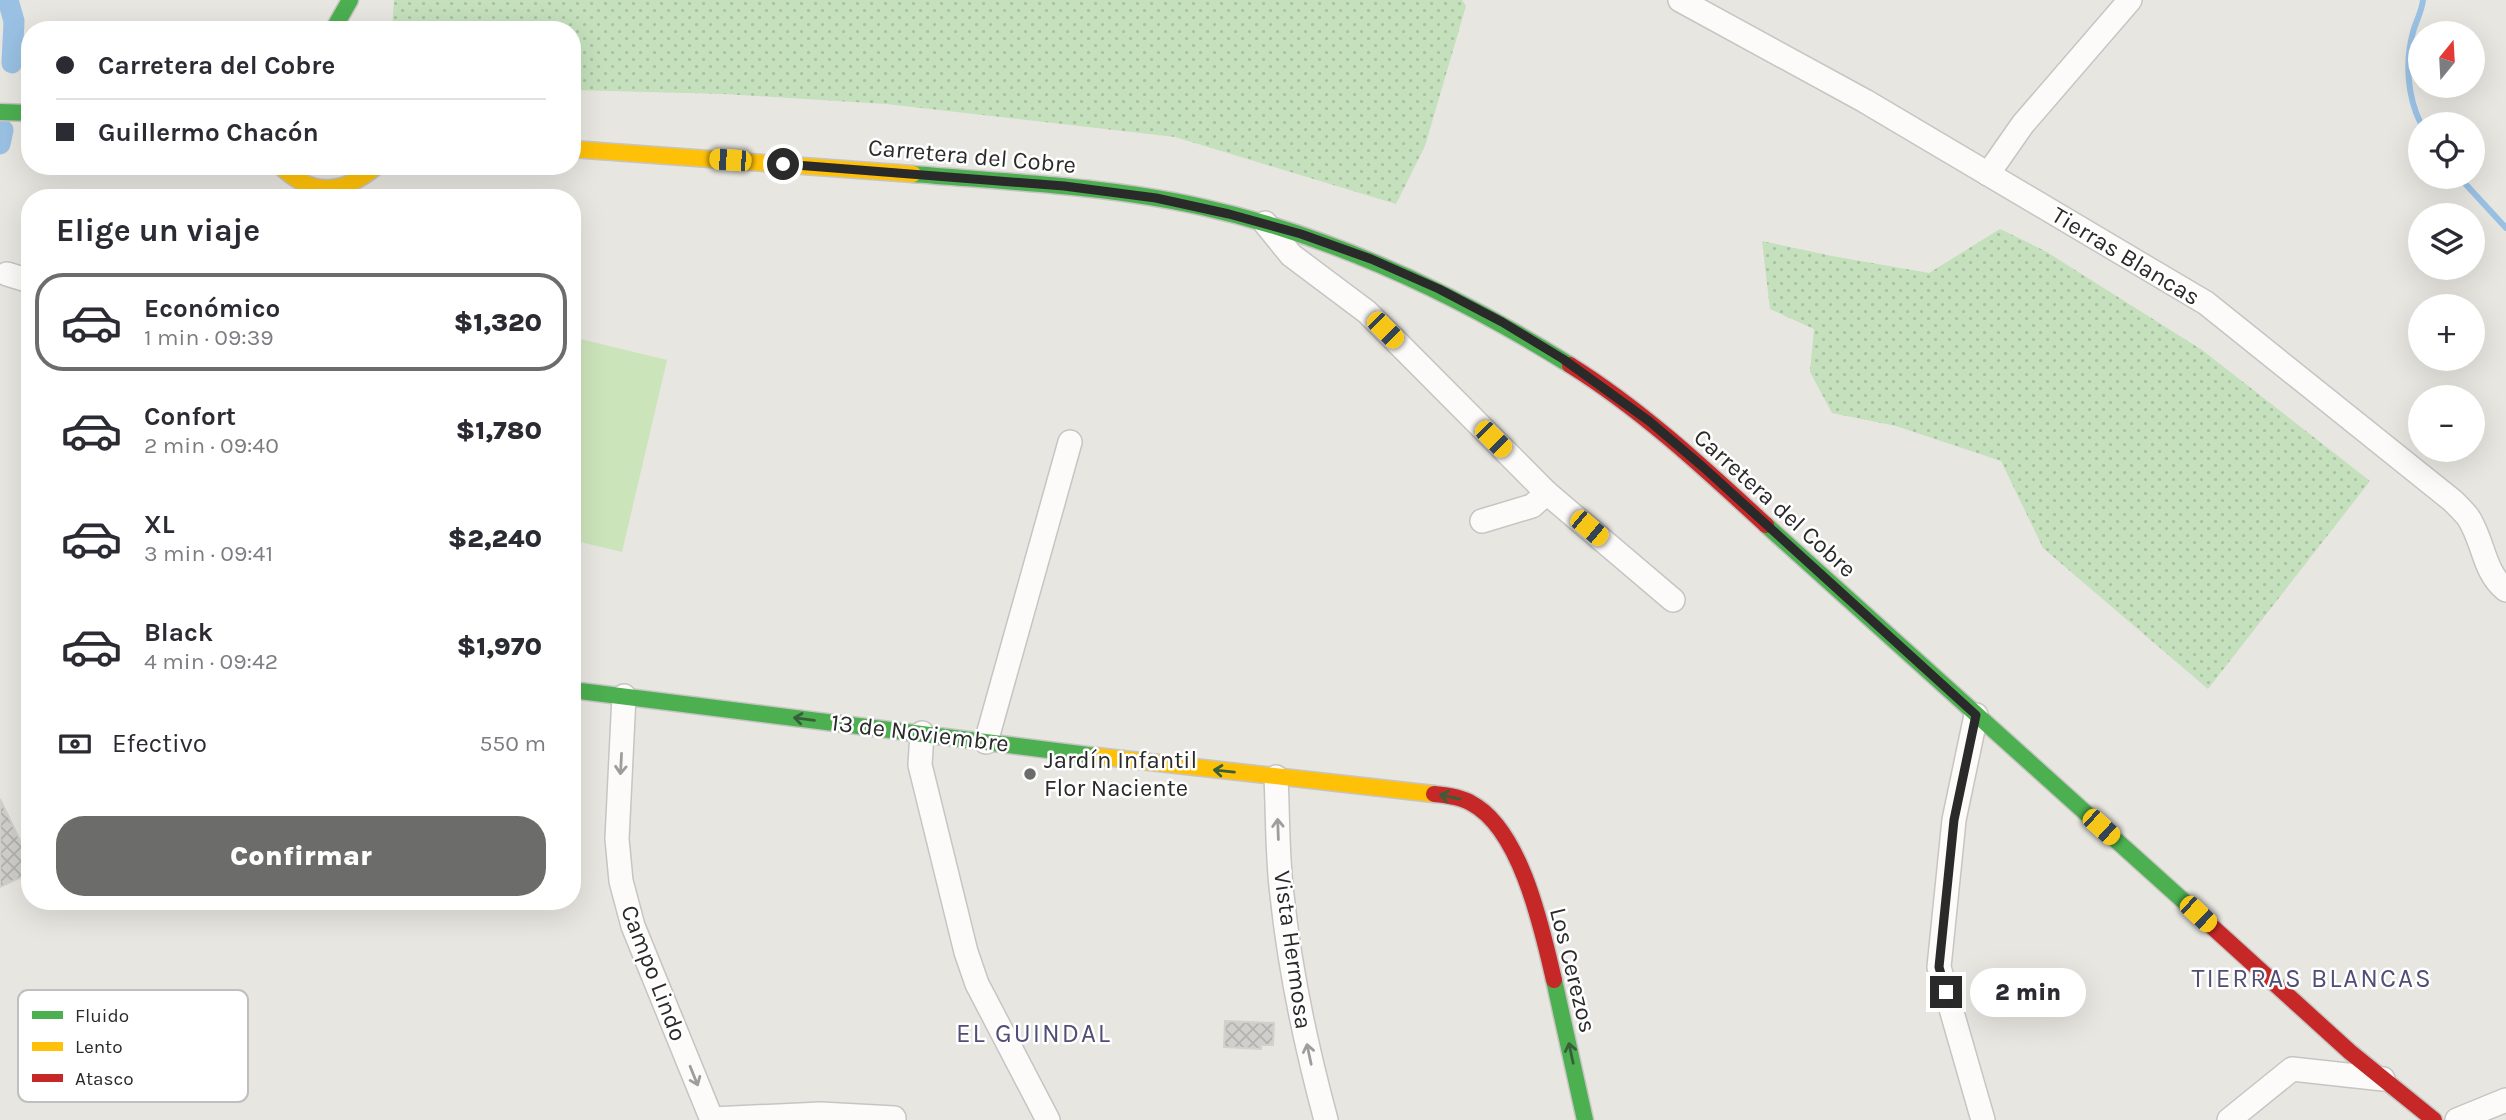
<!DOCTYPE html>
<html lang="es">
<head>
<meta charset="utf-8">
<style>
	:root { --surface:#fff; --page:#f7f7f7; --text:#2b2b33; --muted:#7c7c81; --line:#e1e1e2; --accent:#6c6c6a }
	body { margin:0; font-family:Karla,sans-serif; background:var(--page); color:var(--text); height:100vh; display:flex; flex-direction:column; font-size:26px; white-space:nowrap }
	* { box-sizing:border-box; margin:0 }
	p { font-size:23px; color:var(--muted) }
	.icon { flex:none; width:38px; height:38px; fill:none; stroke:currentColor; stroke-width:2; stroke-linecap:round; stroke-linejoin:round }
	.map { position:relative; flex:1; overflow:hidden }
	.panel { position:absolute; left:21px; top:189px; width:560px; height:721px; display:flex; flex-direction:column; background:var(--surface); border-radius:28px; box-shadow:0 7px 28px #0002 }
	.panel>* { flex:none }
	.guide { position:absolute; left:21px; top:21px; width:560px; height:154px; border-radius:28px; box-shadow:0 7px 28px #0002; display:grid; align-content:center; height:154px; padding:0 35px; background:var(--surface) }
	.needle { width:46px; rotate:18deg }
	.controls { position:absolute; left:2408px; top:21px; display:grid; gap:14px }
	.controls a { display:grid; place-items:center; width:77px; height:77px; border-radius:50%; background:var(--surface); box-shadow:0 7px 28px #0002; font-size:35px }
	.end { position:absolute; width:32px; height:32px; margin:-16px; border:9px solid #2a2a2a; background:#fff; box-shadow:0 0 0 4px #fff }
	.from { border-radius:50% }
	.bubble { position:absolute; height:49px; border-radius:24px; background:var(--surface); box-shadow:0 7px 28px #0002; font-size:23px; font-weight:800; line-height:49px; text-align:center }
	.car { position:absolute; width:21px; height:42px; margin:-21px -10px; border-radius:9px; box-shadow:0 0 5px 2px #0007; background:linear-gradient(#f5c518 24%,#345 0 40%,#f5c518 0 76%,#345 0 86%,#f5c518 0) }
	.guide b { display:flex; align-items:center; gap:24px; height:66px; font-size:26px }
	.guide b+b { border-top:2px solid var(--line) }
	.guide i { width:18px; height:18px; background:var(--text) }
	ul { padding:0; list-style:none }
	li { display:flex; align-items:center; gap:21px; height:98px; margin:0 14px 10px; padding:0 21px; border:4px solid transparent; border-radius:28px }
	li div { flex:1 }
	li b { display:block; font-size:26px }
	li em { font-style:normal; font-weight:800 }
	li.current { border-color:var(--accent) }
	li>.icon { width:63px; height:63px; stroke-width:1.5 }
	h2 { padding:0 35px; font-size:32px; line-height:84px }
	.pay { display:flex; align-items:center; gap:18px; height:77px; padding:0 35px; font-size:26px }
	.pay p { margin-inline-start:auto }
	.button { display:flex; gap:14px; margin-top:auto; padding:14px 35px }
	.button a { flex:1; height:80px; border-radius:28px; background:var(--accent); color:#fff; font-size:28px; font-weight:800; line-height:80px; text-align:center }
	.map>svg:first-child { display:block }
	.grass { fill:url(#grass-dots) }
	.pitch { fill:#cce4ba }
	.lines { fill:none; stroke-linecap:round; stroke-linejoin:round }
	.stream { stroke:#9ac1e3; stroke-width:6 }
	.canal { stroke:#9ac1e3; stroke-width:21 }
	.building { fill:url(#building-cross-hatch); stroke:#d3d1cc; stroke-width:2 }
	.street-casing { stroke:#c6c5c4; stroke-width:26 }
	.fast-casing { stroke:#c6c5c4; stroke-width:19 }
	.slow-casing { stroke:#c6c5c4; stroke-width:19 }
	.jam-casing { stroke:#c6c5c4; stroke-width:19 }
	.street { stroke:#fcfbfa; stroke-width:23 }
	.fast { stroke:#4caf50; stroke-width:16 }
	.slow { stroke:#ffc107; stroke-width:16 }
	.jam { stroke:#c62828; stroke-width:16 }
	.oneway { stroke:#385f39 }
	.oneway2 { stroke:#9e9d9c }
	.route { stroke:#2a2a2a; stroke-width:9 }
	.poi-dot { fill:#6c6c6a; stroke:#fff; stroke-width:2.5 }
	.labels { text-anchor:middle; stroke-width:5; stroke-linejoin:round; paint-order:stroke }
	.street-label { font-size:24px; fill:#2a2a2a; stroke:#fff }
	.poi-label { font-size:24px; fill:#2a2a2a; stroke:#fff; text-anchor:start }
	.neighbourhood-label { font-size:26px; letter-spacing:2px; fill:#504e77; stroke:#fff }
	.key { fill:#fff; stroke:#bfbfbf; stroke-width:2 }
	.key-label { font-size:19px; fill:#2a2a2a }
</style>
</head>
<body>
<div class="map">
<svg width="2506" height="1120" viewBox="0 0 2506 1120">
	<defs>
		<pattern id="grass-dots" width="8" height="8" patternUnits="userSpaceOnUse" patternTransform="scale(1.75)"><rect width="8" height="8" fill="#c4e0bc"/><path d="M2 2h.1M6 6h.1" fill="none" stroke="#a9c0a2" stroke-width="1.8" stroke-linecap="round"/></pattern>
		<pattern id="building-cross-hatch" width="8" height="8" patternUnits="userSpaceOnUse" patternTransform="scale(1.75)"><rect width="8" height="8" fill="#d1cfcb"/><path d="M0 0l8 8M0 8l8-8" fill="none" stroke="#b4b2ae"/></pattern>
	</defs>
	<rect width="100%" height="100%" fill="#e8e6e0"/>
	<g class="grass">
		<polygon points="394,0 1462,0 1466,6 1425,146 1396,204 1175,137 886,104 724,94 572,90 572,30 392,30"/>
		<polygon points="2000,229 2045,251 2202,350 2370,481 2208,689 2043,548 2001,461 1896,426 1832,413 1810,372 1814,329 1770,309 1762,241 1832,256 1929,273"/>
	</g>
	<polygon class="pitch" points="572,337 667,360 622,552 572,540"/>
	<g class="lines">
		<g class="stream">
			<path d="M2421,124C2407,96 2405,62 2413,32C2416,21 2422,11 2423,0"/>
			<polyline points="2459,177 2506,228"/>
		</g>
		<g class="canal">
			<polyline points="8,0 14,21 12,63"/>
			<polyline points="0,144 3,130"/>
		</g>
	</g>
	<g class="building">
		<polygon points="0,799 30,861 30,873 0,887"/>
		<polygon points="1225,1021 1274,1023 1273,1045 1261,1045 1261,1049 1224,1047"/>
	</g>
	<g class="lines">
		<g class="street-casing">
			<g id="street">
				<path d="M1680,0L1865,101L2206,303L2453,501C2458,506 2464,512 2468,517C2484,541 2483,572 2506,590"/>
				<polyline points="1988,174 2023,124 2130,0"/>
				<polyline points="1265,223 1291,255 1367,312 1547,493 1673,600"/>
				<polyline points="7,274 30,281"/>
				<polyline points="1482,521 1532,506 1547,493"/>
				<polyline points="624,696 617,839 621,881 633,926 712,1120"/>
				<polyline points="1976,715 1954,820 1939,967 1983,1120"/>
				<polyline points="922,733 920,765 966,952 977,984 1048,1120"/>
				<polyline points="986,742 1070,442"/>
				<path d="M1276,777C1278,816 1277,856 1282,895C1290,971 1306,1046 1326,1120"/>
				<polyline points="712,1119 821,1114 894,1118"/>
				<polyline points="2229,1120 2292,1069 2383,1079"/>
				<polyline points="2457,1120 2506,1100"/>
			</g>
		</g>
		<g class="fast-casing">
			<g id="fast">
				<polyline points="333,30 350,0"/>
				<polyline points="0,112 30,113"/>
				<path d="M913,174C1009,182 1108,186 1202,207C1334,236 1456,294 1570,365"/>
				<polyline points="1766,525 2208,923"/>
				<polyline points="572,690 1096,756"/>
				<polyline points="1554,980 1585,1120"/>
			</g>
		</g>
		<g class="slow-casing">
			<g id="slow">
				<polyline points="572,149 913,174"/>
				<path d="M280,166C312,197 344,194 377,166"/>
				<polyline points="1096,756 1434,794"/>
			</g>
		</g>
		<g class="jam-casing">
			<g id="jam">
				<path d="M1570,365C1642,410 1704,468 1766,525"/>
				<path d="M1434,794C1445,795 1461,797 1471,803C1521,829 1542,929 1554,980"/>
				<polyline points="2208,923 2350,1052 2434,1120"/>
			</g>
		</g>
		<use href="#street" class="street"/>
		<use href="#fast" class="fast"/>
		<use href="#slow" class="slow"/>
		<use href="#jam" class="jam"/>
	</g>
	<defs><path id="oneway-shaft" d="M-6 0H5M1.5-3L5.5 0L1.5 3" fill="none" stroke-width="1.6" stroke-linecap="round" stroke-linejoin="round" transform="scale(1.75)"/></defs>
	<g class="oneway">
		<use href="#oneway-shaft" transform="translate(804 719) rotate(-173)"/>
		<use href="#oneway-shaft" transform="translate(1224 771) rotate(-174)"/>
		<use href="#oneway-shaft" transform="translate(1450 797) rotate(-168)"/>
		<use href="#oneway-shaft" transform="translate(1571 1053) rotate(-102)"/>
	</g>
	<g class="oneway2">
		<use href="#oneway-shaft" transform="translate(621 764) rotate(93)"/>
		<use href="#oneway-shaft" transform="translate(1278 829) rotate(-92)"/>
		<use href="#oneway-shaft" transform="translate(1309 1054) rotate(-102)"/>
		<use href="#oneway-shaft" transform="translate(694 1076) rotate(68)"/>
	</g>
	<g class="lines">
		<polyline class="route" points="783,164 1064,186 1156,198 1229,214 1301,234 1371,259 1439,289 1502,322 1563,359 1649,421 1703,467 1976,715 1954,820 1939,967 1946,992"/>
	</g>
	<circle class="poi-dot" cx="1030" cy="774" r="7"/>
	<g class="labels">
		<g class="street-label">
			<text transform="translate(972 156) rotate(5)" y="8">Carretera del Cobre</text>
			<text transform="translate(2126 256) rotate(31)" y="8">Tierras Blancas</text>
			<text transform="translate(1775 503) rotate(42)" y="8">Carretera del Cobre</text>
			<text transform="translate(920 733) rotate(7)" y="8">13 de Noviembre</text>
			<text transform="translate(1293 950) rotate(82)" y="8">Vista Hermosa</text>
			<text transform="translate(1573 970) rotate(76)" y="8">Los Cerezos</text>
			<text transform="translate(654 973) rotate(69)" y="8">Campo Lindo</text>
		</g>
		<g class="poi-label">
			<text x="1044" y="768">Jardín Infantil<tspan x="1044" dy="28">Flor Naciente</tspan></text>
		</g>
		<g class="neighbourhood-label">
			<text x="2312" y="987">TIERRAS BLANCAS</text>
			<text x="1034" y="1042">EL GUINDAL</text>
		</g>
	</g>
	<rect x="18" y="990" width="230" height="112" rx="10" class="key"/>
	<rect x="32" y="1011" width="31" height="8" fill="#4caf50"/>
	<rect x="32" y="1042" width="31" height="9" fill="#ffc107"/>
	<rect x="32" y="1074" width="31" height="8" fill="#c62828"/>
	<g class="key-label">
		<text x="75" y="1022">Fluido</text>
		<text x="75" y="1053">Lento</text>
		<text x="75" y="1085">Atasco</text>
	</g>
</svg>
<div class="controls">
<a><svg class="needle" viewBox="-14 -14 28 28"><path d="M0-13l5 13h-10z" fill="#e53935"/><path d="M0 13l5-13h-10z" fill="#7c7c81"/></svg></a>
<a><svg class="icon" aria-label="locate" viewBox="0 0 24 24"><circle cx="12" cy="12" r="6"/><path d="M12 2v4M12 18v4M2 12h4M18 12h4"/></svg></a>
<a><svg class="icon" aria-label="layers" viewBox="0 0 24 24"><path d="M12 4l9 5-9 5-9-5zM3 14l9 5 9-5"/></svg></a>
<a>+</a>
<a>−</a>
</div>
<i class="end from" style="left:783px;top:164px"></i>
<i class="end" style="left:1946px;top:992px"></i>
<div class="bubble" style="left:1970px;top:968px;width:116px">2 min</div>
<i class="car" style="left:730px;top:160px;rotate:274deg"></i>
<i class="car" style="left:1385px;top:330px;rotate:135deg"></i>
<i class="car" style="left:1493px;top:439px;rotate:135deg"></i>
<i class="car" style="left:1589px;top:528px;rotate:130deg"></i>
<i class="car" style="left:2101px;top:827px;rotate:132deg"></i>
<i class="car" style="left:2198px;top:914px;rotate:133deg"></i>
<div class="guide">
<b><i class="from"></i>Carretera del Cobre</b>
<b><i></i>Guillermo Chacón</b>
</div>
<section class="panel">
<h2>Elige un viaje</h2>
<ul>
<li class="current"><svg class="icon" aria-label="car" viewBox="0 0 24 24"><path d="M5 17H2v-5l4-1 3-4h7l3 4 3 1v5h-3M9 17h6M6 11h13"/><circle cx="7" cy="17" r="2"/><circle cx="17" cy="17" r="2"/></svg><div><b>Económico</b><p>1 min · 09:39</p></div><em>$1,320</em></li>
<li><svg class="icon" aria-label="car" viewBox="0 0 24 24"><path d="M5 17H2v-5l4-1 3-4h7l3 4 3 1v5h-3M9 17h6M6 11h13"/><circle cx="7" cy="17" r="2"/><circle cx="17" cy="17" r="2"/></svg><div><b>Confort</b><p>2 min · 09:40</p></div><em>$1,780</em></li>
<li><svg class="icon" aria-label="car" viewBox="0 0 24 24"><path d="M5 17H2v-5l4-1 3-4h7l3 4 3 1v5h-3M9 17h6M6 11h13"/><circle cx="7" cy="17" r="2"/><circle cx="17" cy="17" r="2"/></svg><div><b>XL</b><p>3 min · 09:41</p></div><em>$2,240</em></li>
<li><svg class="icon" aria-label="car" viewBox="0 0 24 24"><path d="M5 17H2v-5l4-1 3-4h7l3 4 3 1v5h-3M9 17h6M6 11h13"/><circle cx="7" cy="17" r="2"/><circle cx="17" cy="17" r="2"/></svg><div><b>Black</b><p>4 min · 09:42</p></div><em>$1,970</em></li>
</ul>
<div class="pay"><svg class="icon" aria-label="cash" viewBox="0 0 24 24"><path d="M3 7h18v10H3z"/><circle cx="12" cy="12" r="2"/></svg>Efectivo<p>550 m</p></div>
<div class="button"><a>Confirmar</a></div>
</section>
</div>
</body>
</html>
